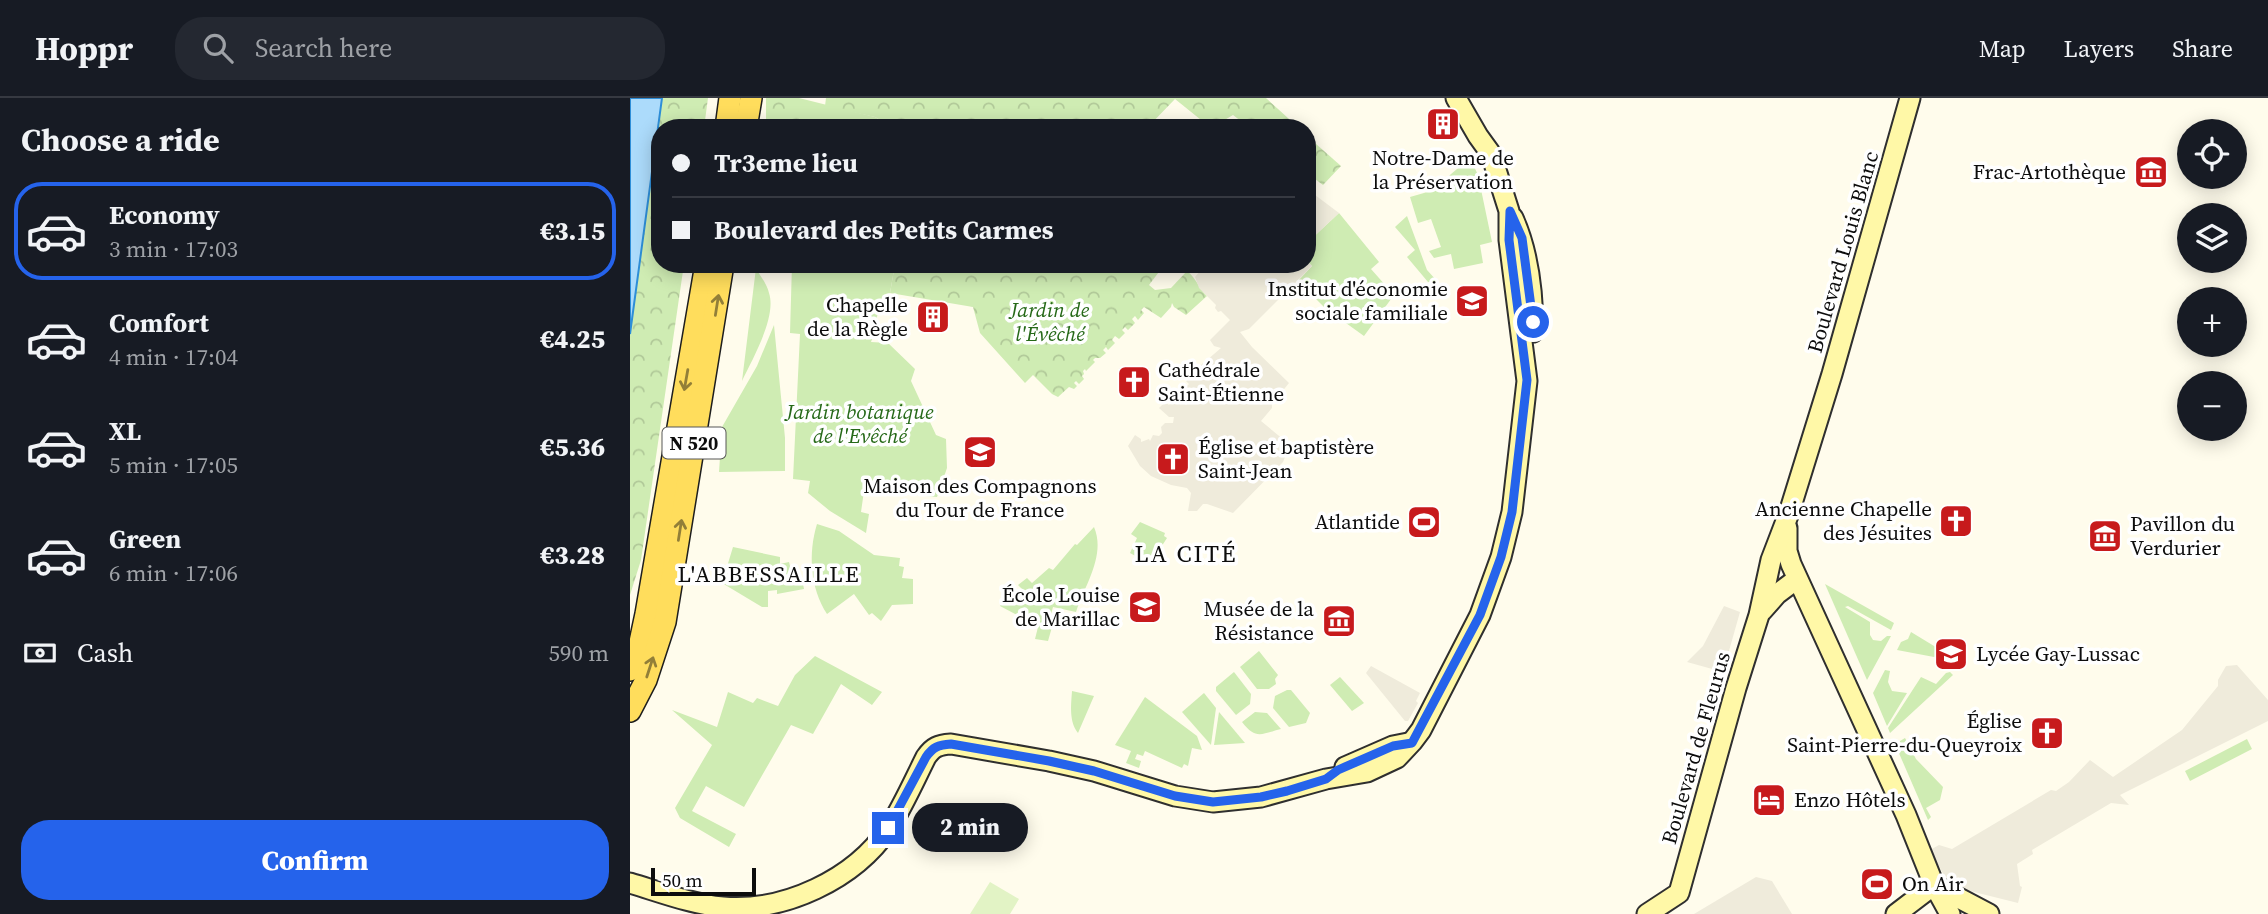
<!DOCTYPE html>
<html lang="en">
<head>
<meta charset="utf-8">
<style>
	:root { --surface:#171b24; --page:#242831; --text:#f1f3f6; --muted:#9ea1a6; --line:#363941; --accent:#2563eb }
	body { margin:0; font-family:"Source Serif 4",serif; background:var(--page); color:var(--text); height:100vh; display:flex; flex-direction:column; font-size:26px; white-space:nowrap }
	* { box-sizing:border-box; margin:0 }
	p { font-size:23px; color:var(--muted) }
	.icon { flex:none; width:38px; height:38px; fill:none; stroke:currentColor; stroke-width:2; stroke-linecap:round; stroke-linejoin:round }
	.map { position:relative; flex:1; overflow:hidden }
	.side { display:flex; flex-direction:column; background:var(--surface); width:630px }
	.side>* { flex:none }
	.top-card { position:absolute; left:21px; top:21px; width:665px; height:154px; border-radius:28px; box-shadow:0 4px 18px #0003; display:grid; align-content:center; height:154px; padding:0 21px; background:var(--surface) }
	.controls { position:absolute; left:1547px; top:21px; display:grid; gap:14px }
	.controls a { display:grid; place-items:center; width:70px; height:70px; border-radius:50%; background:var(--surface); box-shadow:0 4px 18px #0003; font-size:35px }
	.scale { position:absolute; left:21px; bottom:18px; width:105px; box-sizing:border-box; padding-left:7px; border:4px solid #0d0d0d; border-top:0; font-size:19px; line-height:24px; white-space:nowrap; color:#0d0d0d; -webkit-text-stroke:5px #fff; paint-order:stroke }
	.end { position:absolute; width:32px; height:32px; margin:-16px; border:9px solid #2563eb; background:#fff; box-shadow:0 0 0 4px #fff }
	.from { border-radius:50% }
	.bubble { position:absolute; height:49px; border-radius:24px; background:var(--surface); box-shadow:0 4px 18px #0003; font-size:23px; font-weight:800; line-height:49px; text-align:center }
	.top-card b { display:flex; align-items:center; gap:24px; height:66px; font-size:26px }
	.top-card b+b { border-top:2px solid var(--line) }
	.top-card i { width:18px; height:18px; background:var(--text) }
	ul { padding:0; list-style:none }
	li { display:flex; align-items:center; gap:21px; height:98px; margin:0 14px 10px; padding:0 7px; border:4px solid transparent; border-radius:28px }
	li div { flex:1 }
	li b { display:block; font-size:26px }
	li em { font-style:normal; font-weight:800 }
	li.on { border-color:var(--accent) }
	li>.icon { width:63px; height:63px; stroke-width:1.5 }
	h2 { padding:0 21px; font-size:32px; line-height:84px }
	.pay { display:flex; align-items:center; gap:18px; height:77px; padding:0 21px; font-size:26px }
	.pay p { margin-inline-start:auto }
	.action { display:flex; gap:14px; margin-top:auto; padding:14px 21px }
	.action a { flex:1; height:80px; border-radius:28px; background:var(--accent); color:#fff; font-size:28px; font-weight:800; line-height:80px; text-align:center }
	header { display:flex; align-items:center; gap:42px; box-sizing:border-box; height:98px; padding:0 35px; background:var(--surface); border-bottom:2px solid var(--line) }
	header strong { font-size:33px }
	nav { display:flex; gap:38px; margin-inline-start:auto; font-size:24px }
	.search { width:490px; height:63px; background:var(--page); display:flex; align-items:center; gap:18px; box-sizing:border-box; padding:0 24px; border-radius:28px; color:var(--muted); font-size:26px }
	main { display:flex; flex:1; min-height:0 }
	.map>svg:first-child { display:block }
	.grass { fill:#cfecb3 }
	.park { fill:url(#park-crowns) }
	.pitch { fill:#e2f3c5 }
	.plaza { fill:#efebdb }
	.water { fill:#acdbfb; stroke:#2e8ed8; stroke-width:2 }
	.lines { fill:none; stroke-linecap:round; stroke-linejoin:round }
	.secondary-casing { stroke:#2f2f2f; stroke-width:23 }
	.primary-casing { stroke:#1e1e1e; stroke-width:24 }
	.secondary { stroke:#fff8a7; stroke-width:19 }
	.primary { stroke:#ffdd5c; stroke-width:21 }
	.oneway { stroke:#927f38 }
	.route { stroke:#2563eb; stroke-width:9 }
	.labels { text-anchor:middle; stroke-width:7; stroke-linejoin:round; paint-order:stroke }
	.shield { fill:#fff; stroke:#565656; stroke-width:2 }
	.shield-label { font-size:19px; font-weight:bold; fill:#0d0d0d }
	.poi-label { font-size:21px; fill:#0d0d0d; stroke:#fff; text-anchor:end }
	.street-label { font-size:21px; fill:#0d0d0d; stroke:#fff }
	.park-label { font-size:21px; font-style:italic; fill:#266918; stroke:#fff }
	.neighbourhood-label { font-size:23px; letter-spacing:2px; fill:#0d0d0d; stroke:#fff }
	.quarter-label { font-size:24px; letter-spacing:2px; fill:#0d0d0d; stroke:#fff }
</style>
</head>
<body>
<header>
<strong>Hoppr</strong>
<div class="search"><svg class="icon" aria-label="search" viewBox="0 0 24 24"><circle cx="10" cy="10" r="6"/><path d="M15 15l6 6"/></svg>Search here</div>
<nav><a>Map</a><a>Layers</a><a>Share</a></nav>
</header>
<main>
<section class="side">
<h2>Choose a ride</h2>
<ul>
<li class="on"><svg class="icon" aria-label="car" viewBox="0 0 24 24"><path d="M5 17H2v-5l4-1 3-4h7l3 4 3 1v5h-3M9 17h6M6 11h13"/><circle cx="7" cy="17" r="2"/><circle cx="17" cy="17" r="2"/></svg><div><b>Economy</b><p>3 min · 17:03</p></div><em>€3.15</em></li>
<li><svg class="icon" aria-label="car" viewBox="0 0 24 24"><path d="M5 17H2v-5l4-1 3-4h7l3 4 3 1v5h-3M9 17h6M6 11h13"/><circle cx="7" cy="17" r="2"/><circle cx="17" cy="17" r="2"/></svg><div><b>Comfort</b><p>4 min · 17:04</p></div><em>€4.25</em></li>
<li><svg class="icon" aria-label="car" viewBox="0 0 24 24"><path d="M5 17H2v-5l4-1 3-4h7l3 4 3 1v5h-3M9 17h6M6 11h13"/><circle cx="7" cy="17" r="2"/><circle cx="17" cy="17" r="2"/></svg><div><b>XL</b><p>5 min · 17:05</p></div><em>€5.36</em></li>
<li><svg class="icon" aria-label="car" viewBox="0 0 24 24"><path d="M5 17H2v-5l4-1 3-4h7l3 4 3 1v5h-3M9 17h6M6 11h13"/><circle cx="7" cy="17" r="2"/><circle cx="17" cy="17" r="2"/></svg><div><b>Green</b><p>6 min · 17:06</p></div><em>€3.28</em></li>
</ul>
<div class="pay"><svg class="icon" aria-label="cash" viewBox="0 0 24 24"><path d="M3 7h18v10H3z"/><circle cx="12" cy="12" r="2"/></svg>Cash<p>590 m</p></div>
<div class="action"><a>Confirm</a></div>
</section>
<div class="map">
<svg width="1638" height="816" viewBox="0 0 1638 816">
	<defs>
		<pattern id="park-crowns" width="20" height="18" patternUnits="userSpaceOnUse" patternTransform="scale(1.75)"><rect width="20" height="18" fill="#cfecb3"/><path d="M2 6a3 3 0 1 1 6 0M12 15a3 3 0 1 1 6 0" fill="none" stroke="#b1c999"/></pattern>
	</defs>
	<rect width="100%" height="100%" fill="#fffcec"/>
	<g class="grass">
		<polygon points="169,0 245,19 264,30 168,30"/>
		<polygon points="840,60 848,77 862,144 850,147 853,165 824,171 821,156 804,160 799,153 811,149 801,121 788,125 780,99 801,93"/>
		<polygon points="709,115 749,164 741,171 764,197 734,238 695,210 668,183 682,168 677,163 677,145"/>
		<polygon points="777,118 797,172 807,183 798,184 777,159 785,152 765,129"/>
		<path d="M162,166H265L260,195C245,204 248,228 241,244L258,245L285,271L281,283L306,337L316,341L317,370L307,399L234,393L231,414L239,416L236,435L200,413L178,395L180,383L163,381L170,236L160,235Z"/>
		<path d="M126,170C130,178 137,186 139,195C147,219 122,262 112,283Z"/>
		<polygon points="144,227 155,340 155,373 89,374 92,329 127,268"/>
		<polygon points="510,424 535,435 534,438 537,440 520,466 500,455 507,440 501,436"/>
		<path d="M187,426L209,433L244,457L270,460L269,468L274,469L272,480L283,481V506L262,507L251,523L242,515L239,517L224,496L197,516C180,490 178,455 187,426Z"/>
		<path d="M464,429C476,457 455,487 446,514L423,509L418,527L422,529L418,543L405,541L408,529L386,521L387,517L370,508L379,496L391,504L397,496L388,487L397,480L402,485L419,470L423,472L445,446L447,447Z"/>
		<polygon points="103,449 150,459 150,466 159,464 163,480 172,481 174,491 147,496 147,492 138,493 138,509 132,509 92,485"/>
		<polygon points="1195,486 1264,525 1261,532 1218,508 1215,509 1240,524 1240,537 1243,542 1251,543 1257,538 1261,538 1237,582"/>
		<polygon points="1281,534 1309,551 1310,557 1304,559 1267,552 1271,544 1278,541"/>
		<polygon points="629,553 648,577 645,581 646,586 639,591 627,591 610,569"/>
		<polygon points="185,558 252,594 242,607 211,586 183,636 161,627 114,709 76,688 62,713 106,736 99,749 50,720 45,710 82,647 42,612 87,629 98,594 123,605 127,600 148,608 165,577"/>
		<polygon points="1255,572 1260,573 1258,584 1262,593 1277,595 1257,628 1243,595"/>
		<polygon points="604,574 621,596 620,606 606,617 586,593 586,589"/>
		<polygon points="1320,574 1323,577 1260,635 1258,630 1291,579 1306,586 1316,575"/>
		<polygon points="710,579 734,605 722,613 700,587"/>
		<polygon points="657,592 661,592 680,615 676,625 659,629 643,610 645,598"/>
		<path d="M442,593L464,598L448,635C439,624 441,607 442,593Z"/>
		<polygon points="574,595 586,610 581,647 552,614"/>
		<polygon points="515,599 567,638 572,652 562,650 558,668 554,666 552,670 515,653 513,658 507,656 505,661 511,663 509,670 496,665 501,653 485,647"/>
		<polygon points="589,614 615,645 584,647"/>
		<path d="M625,614L637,615L651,631C631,636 626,642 612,624Z"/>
		<polygon points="1275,640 1286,661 1313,689 1310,702 1296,710 1301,719 1298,722 1265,646"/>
		<polygon points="1617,641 1622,651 1560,683 1555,673"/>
	</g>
	<g class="park">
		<polygon points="32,0 78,0 74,30 30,30 30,166 54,166 11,462 0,497 0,236"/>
		<rect x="136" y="0" width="33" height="30"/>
		<polygon points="196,0 636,0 669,30 620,30 603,17 581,30 545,1 517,30 264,30 245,19 195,8"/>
		<polygon points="677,38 711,68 693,87 677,75"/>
		<path d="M265,166H535L519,187L525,192L541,190L557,173C566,180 569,190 577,198L556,217L544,209L542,205L541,209L531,220L514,209L511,212L514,215L508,222L505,218L502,221L505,225L498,232L495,229L492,232L495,235L489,241L485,238L482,242L485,245L478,252L476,249L473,252L476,255L470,260H465L463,262L465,264L456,273L455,271L453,273L454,276L452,278L454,281L449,286L446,283L444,285L447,288L444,291L439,289L428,299L422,296L403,277L395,285L350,235L343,209L260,195Z"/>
	</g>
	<polygon class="pitch" points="360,784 389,801 380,816 340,816"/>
	<g class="plaza">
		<polygon points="681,94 709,115 677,145 677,98"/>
		<polygon points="677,163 682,168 619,231 610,234 622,249 659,285 642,306 642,310 631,323 660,347 653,364 603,415 577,406 573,406 567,413 558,413 561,395 557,390 541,387 521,378 510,368 498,348 505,337 511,341 511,344 519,341 520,343 523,337 529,338 532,335 531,329 535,325 543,325 544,319 539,319 529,310 535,304 539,307 541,305 538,302 543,296 547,299 550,296 547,292 553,286 556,289 559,286 556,283 563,276 566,278 569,275 566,272 573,265 577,268 579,265 577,262 591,250 584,248 580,242 600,222 591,213 588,214 585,210 586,207 569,190 565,179 576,166 677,166"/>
		<polygon points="1094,508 1110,514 1093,574 1057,564 1073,548"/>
		<polygon points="1607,567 1638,602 1638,623 1490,697 1499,707 1481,705 1402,752 1403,756 1387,766 1390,788 1392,789 1388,805 1320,788 1300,752 1309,747 1322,751 1421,692 1426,693 1439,684 1460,662 1483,679 1552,632 1588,588 1588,582 1596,568"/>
		<polygon points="741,568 790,595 786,603 788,605 778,623 775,623 736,575"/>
		<polygon points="1126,779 1142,783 1162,816 1064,816"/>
	</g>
	<polygon class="water" points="0,0 32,0 0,236"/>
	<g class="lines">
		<g class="secondary-casing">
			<g id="secondary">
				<path d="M883,120C899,155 903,196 903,234"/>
				<polyline points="1157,430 1157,453 1161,466 1276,717 1304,787 1320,816"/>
				<polyline points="1132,513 1147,496 1167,481"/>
				<polyline points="715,669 763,648 778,645"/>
				<path d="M0,785C30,794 61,806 93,809C154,814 224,782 259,730C273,708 284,683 296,659C303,649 308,647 321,646L419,663L464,673L545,698L583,704L631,699L696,681L737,674L767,660L782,644L791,632L850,517L871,459L882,414L897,283L879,142V113L861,56L848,38L826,0"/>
				<polyline points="1304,787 1359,816"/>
				<polyline points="1017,816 1049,795 1106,590 1129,517 1141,462 1159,415 1202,276 1280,0"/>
				<polyline points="1266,816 1304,787"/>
			</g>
		</g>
		<g class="primary-casing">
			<g id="primary">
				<polyline points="96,30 100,0"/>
				<polyline points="116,30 121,0"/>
				<polyline points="0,572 9,549 16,516 76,166"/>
				<polyline points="0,613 16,582 35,524 93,166"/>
			</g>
		</g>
		<use href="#secondary" class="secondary"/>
		<use href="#primary" class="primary"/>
	</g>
	<defs><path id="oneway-shaft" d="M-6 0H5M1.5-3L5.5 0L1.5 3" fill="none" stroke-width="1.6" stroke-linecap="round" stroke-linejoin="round" transform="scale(1.75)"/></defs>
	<g class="oneway">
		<use href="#oneway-shaft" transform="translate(87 207) rotate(-81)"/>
		<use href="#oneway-shaft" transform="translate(56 282) rotate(100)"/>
		<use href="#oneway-shaft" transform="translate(50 432) rotate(-81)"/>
		<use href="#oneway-shaft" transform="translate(20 569) rotate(-72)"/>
	</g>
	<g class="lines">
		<path class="route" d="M258,730L296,659C303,649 308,647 321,646L419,663L464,673L545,698L583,704L631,699L657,693L696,681L708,672L763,648L782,645L850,517L871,459L882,414L897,282L879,142L880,113L892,140L903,224"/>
	</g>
	<defs>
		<g id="building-square" transform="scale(1.75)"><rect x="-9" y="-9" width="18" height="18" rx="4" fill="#c71a1c" stroke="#fff"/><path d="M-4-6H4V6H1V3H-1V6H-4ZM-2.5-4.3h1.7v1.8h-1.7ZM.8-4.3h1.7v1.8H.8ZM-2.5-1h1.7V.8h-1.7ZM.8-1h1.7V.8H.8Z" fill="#fff"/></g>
		<g id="museum-square" transform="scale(1.75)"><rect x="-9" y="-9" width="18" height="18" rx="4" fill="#c71a1c" stroke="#fff"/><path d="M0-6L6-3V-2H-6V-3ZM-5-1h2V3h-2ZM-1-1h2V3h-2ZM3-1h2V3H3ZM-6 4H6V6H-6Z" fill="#fff"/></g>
		<g id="school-square" transform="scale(1.75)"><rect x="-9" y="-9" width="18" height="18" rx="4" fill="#c71a1c" stroke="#fff"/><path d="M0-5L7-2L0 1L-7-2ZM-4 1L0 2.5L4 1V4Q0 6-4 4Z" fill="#fff"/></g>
		<g id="church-square" transform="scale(1.75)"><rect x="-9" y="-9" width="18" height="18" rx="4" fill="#c71a1c" stroke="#fff"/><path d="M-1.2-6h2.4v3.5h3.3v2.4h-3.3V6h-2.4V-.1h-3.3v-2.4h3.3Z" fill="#fff"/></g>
		<g id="university-square" transform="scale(1.75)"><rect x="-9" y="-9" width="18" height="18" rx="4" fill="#c71a1c" stroke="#fff"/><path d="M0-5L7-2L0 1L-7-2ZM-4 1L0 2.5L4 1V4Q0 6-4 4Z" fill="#fff"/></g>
		<g id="stadium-square" transform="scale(1.75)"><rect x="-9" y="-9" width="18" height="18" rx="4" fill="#c71a1c" stroke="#fff"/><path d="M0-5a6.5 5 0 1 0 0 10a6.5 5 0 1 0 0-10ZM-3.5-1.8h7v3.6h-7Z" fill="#fff"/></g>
		<g id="hotel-square" transform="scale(1.75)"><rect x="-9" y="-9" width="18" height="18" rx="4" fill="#c71a1c" stroke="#fff"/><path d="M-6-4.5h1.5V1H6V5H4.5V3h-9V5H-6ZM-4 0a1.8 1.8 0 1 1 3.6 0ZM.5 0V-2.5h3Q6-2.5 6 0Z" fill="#fff"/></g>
	</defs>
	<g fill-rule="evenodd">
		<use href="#building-square" x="813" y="26"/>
		<use href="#museum-square" x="1521" y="74"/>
		<use href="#school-square" x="842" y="203"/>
		<use href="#building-square" x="303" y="219"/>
		<use href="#church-square" x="504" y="284"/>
		<use href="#university-square" x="350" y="354"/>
		<use href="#church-square" x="543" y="361"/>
		<use href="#church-square" x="1326" y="423"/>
		<use href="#stadium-square" x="794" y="424"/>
		<use href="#museum-square" x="1475" y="438"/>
		<use href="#school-square" x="515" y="509"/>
		<use href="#museum-square" x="709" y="523"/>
		<use href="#school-square" x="1321" y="556"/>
		<use href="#church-square" x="1417" y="635"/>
		<use href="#hotel-square" x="1139" y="702"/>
		<use href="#stadium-square" x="1247" y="786"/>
	</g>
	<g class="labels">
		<rect class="shield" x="32.5" y="329.5" width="63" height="31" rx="5"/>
		<g class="shield-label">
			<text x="64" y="352">N 520</text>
		</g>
		<g class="poi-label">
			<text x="813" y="67" text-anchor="middle">Notre-Dame de<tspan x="813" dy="24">la Préservation</tspan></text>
			<text x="1496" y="81">Frac-Artothèque</text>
			<text x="818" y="198">Institut d'économie<tspan x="818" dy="24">sociale familiale</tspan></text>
			<text x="278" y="214">Chapelle<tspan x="278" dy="24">de la Règle</tspan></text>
			<text x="528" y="279" text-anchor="start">Cathédrale<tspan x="528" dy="24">Saint-Étienne</tspan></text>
			<text x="568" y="356" text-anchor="start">Église et baptistère<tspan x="568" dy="24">Saint-Jean</tspan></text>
			<text x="350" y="395" text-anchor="middle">Maison des Compagnons<tspan x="350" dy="24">du Tour de France</tspan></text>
			<text x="1302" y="418">Ancienne Chapelle<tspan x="1302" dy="24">des Jésuites</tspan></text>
			<text x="770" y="431">Atlantide</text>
			<text x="1500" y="433" text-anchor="start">Pavillon du<tspan x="1500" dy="24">Verdurier</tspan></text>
			<text x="490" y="504">École Louise<tspan x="490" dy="24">de Marillac</tspan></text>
			<text x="684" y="518">Musée de la<tspan x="684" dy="24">Résistance</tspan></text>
			<text x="1346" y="563" text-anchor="start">Lycée Gay-Lussac</text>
			<text x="1392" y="630">Église<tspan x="1392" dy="24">Saint-Pierre-du-Queyroix</tspan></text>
			<text x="1164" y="709" text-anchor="start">Enzo Hôtels</text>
			<text x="1272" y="793" text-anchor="start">On Air</text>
		</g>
		<g class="street-label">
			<text transform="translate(1213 154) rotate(-74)" y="7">Boulevard Louis Blanc</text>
			<text transform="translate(1066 650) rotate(-74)" y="7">Boulevard de Fleurus</text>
		</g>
		<g class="park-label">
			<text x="420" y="219">Jardin de<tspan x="420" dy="24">l'Évêché</tspan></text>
			<text x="230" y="321">Jardin botanique<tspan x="230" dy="24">de l'Evêché</tspan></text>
		</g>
		<g class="neighbourhood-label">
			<text x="139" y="484">L'ABBESSAILLE</text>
		</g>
		<g class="quarter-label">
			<text x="556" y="464">LA CITÉ</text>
		</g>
	</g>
</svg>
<div class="controls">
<a><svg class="icon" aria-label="locate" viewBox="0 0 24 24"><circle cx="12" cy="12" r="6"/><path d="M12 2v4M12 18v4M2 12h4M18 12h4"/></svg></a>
<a><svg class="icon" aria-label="layers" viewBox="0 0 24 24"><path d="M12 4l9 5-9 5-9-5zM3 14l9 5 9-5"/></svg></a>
<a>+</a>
<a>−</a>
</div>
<div class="scale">50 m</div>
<i class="end from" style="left:903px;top:224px"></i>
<i class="end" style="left:258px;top:730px"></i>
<div class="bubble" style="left:282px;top:705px;width:116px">2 min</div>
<div class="top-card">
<b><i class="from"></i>Tr3eme lieu</b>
<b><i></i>Boulevard des Petits Carmes</b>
</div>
</div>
</main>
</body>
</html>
